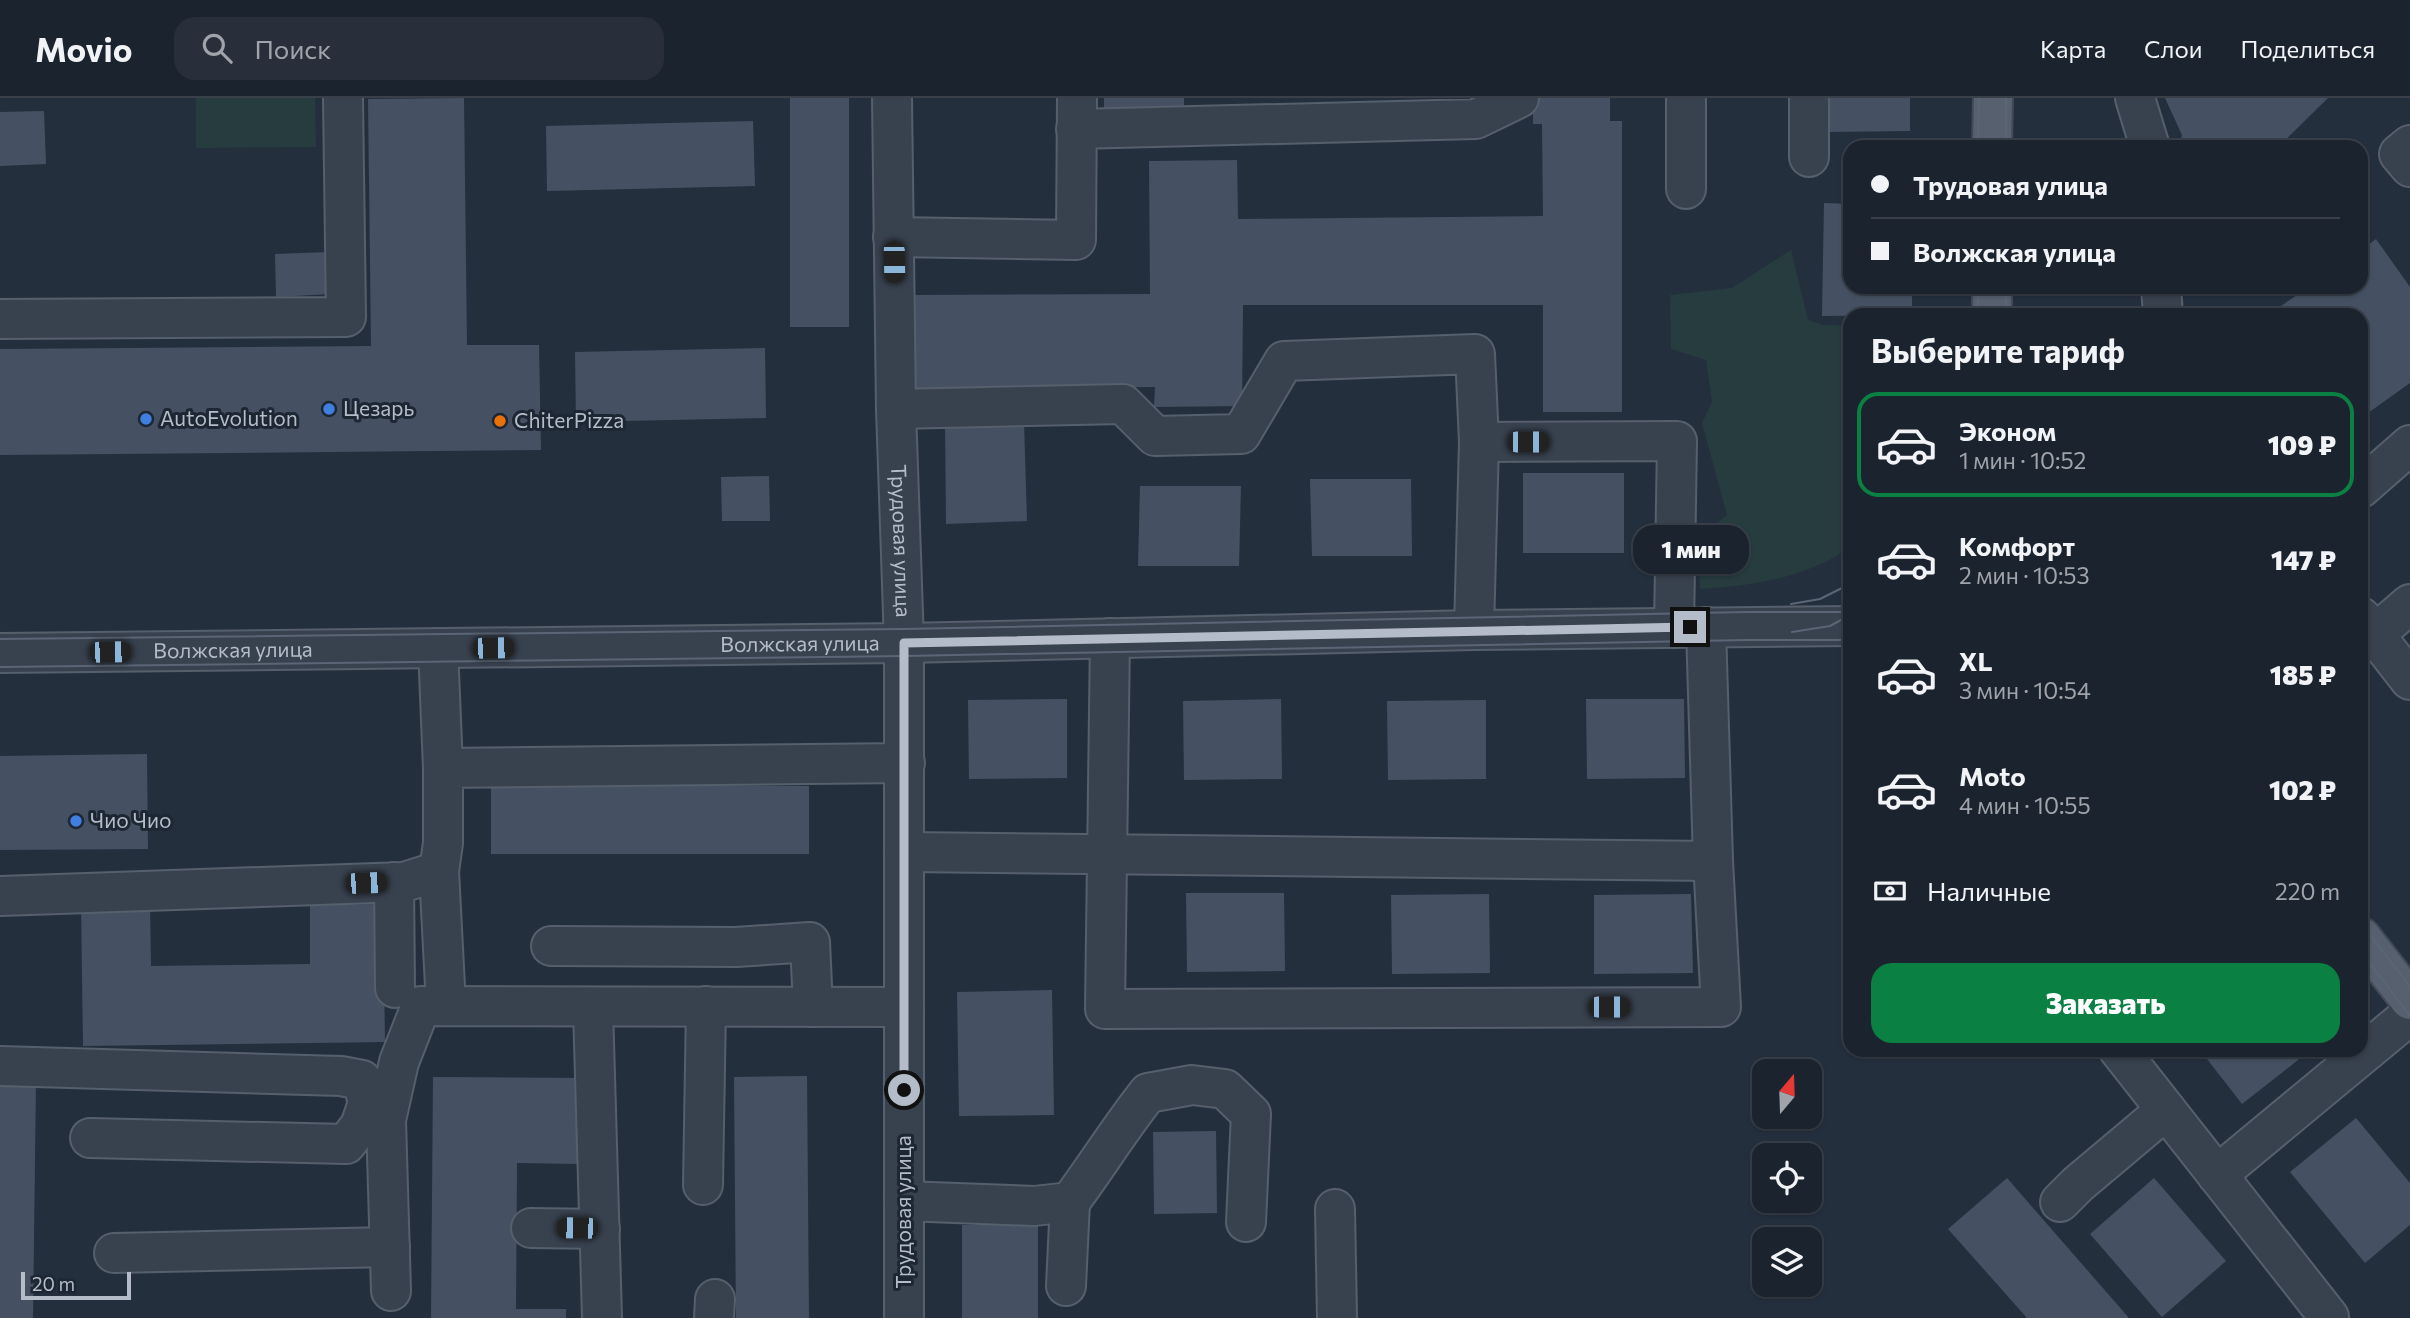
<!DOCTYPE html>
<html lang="ru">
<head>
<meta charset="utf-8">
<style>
	:root { --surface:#1b232e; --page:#282f3a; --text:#f1f3f6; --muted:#a0a4aa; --line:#39404a; --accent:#0b8043 }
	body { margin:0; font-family:Commissioner,sans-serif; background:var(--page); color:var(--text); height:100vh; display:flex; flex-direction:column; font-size:26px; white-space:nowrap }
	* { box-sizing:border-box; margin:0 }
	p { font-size:23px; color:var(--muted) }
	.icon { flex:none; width:38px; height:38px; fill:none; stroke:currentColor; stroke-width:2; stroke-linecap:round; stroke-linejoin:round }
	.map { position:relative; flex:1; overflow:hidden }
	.panel { position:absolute; left:1843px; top:210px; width:525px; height:749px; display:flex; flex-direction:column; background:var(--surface); border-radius:21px; box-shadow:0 2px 5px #0004,0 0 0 2px var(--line) }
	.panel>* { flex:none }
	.top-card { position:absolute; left:1843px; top:42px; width:525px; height:154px; border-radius:21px; box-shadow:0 2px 5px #0004,0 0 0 2px var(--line); display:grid; align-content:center; height:154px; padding:0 28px; background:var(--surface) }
	.needle { width:46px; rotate:19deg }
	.fabs { position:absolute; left:1752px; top:961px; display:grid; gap:14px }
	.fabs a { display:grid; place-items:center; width:70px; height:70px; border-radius:14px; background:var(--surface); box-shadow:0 2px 5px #0004,0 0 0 2px var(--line); font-size:35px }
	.scale { position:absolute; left:21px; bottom:18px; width:110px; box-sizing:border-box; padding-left:7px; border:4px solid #b4bcc9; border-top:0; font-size:19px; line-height:24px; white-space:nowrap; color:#b4bcc9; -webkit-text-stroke:5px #1d2633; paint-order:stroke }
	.end { position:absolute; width:32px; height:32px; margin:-16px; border:9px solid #b4bcc9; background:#111; box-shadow:0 0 0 4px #111 }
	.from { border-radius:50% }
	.bubble { position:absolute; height:49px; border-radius:21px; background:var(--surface); box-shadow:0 2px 5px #0004,0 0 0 2px var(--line); font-size:23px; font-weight:800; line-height:49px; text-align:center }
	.car { position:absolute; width:21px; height:42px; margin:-21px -10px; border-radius:9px; box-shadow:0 0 5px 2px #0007; background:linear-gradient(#222 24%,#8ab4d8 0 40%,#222 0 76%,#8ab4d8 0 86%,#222 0) }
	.top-card b { display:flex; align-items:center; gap:24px; height:66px; font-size:26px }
	.top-card b+b { border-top:2px solid var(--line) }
	.top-card i { width:18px; height:18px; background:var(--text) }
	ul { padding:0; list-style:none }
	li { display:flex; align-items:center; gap:21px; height:105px; margin:0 14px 10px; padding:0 14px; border:4px solid transparent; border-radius:21px }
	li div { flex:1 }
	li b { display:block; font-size:26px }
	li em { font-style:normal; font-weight:800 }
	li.on { border-color:var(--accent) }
	li>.icon { width:63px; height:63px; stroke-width:1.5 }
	h2 { padding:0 28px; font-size:32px; line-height:84px }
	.pay { display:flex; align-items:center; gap:18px; height:77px; padding:0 28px; font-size:26px }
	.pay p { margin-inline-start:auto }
	.action { display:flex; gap:14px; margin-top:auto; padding:14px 28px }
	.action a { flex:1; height:80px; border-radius:21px; background:var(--accent); color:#fff; font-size:28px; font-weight:800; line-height:80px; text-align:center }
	header { display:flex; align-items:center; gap:42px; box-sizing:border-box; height:98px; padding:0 35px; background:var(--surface); border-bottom:2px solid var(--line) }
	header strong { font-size:33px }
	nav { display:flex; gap:38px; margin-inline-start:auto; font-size:24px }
	.search { width:490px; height:63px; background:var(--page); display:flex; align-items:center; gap:18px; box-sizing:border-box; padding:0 24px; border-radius:21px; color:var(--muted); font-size:26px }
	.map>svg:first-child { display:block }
	.green { fill:#263c3f }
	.building { fill:#455162 }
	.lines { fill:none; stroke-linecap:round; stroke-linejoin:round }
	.minor-casing { stroke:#565f6c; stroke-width:42 }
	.major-casing { stroke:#414a57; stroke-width:42 }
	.minor { stroke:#38414e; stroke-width:38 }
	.major { stroke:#56606e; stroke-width:38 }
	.tram { stroke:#5a6575; stroke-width:2 }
	.route { stroke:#b4bcc9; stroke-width:9 }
	.shop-dot { fill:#3f7fe0; stroke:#1d2633; stroke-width:2.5 }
	.food-dot { fill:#e8710a; stroke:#1d2633; stroke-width:2.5 }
	.labels { text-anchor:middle; stroke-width:6; stroke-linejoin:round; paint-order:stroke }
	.poi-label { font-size:21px; fill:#b4bcc9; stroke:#1d2633; text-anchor:start }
	.street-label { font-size:21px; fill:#b4bcc9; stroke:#1d2633 }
</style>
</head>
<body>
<header>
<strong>Movio</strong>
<div class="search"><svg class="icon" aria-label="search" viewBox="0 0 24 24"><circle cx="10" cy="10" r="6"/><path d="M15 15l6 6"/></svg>Поиск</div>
<nav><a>Карта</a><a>Слои</a><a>Поделиться</a></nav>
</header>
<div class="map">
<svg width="2410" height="1220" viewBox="0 0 2410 1220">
	<rect width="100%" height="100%" fill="#242f3e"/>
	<g class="green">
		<polygon points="196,0 315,0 316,49 196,50"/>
		<path d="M1791,152L1808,222L1823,227L1850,228V449C1808,480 1750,488 1700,491L1698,441L1727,417L1702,325L1712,304L1706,262L1671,251L1670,197L1732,190Z"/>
	</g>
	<g class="building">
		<polygon points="464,0 467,247 539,247 541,352 0,357 0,251 371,248 368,1"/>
		<rect x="790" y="0" width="59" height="229"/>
		<rect x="1104" y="0" width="80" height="14"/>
		<polygon points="1533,0 1610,0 1610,23 1622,23 1622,314 1543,314 1543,207 1243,207 1242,308 1154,309 1155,289 910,292 910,197 1150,196 1149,63 1237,62 1238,121 1543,118 1542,26 1533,26"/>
		<polygon points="1825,0 1910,0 1910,33 1826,34"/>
		<polygon points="2165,0 2328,0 2280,47 2281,49 2179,49 2182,37"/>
		<polygon points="44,13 46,66 0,68 0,14"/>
		<polygon points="753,23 755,88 547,93 546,28"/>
		<polygon points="1824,105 1850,106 1850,189 1912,189 1912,217 1822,218"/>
		<polygon points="2361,139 2368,147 2376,141 2410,189 2410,285 2361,320 2361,217 2268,217 2297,197 2289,189 2361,189"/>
		<polygon points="330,154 331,196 276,199 275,156"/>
		<polygon points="765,250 766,320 576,324 575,254"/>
		<polygon points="1024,324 1027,423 946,426 945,325"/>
		<rect x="1523" y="375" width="101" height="80"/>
		<polygon points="769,378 770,423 722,423 721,379"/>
		<polygon points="1310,381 1411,381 1412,458 1312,458"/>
		<polygon points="1140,388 1241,388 1239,468 1138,468"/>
		<polygon points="1067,601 1067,680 969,681 968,602"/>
		<polygon points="1281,601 1282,681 1184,682 1183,603"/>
		<polygon points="1586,601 1684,601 1685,680 1587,681"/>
		<polygon points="1486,602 1486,681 1388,682 1387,603"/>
		<polygon points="147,656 148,751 0,752 0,658"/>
		<polygon points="491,687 809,688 809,756 491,756"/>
		<polygon points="1186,795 1284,795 1285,873 1187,874"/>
		<polygon points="1489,796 1490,875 1392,876 1391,797"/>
		<polygon points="1691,796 1693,875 1594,876 1594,797"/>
		<polygon points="81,806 150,806 151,868 310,866 310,807 383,806 385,944 83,948"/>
		<polygon points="1052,892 1054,1017 959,1018 957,894"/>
		<polygon points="2200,952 2305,952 2307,955 2242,1006"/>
		<polygon points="807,978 809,1220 736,1220 734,979"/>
		<polygon points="433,979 579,980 578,1066 517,1065 516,1211 566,1211 566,1220 431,1220"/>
		<polygon points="0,982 36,982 33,1220 0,1220"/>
		<polygon points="2356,1020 2410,1085 2410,1127 2365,1165 2290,1074"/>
		<polygon points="1216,1033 1217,1115 1154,1116 1153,1034"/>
		<polygon points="2007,1080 2129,1220 2027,1220 1948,1131"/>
		<polygon points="2154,1080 2226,1163 2162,1219 2090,1136"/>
		<rect x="962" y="1127" width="76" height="93"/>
	</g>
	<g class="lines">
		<g class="minor-casing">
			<g id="minor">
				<path id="s1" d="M892,0L896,311L904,545V1220"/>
				<polyline points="1686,0 1686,91"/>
				<polyline points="1809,0 1809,59"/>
				<polyline points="2135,0 2150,49"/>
				<polyline points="1076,31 1476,21 1519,0"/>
				<polyline points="2410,47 2399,56 2410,69"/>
				<polyline points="893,139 1076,142 1077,0"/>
				<polyline points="2161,189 2163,217"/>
				<polyline points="0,221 346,219 343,0"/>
				<polyline points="896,311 1123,306 1155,338 1241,336 1284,263 1475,256 1479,344 1474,532"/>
				<polyline points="1479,344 1677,343 1674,530"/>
				<polyline points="2361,390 2410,347"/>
				<polyline points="2361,519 2410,582"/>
				<polyline points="2374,537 2410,506"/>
				<polyline points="1110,540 1105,911 1721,909 1713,763"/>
				<polyline points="438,550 443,670"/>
				<path id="s2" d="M0,555L904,545L1474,532L1850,528"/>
				<polyline points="904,754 1713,763 1706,529"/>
				<polyline points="439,773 446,908"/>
				<polyline points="394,784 395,890"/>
				<polyline points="0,798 404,784 439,773 443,745 443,670 905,665"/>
				<polyline points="551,848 736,849 810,844 813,909"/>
				<polyline points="593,909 602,1220"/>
				<polyline points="2119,952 2329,1219"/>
				<polyline points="0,968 341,978 362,982 368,1005 360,1028 346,1046 90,1040"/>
				<polyline points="2217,1077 2410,917"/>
				<polyline points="703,1087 706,908"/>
				<path d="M904,1103L1034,1108L1070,1104C1097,1068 1120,1030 1148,995L1192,987L1225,991L1251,1016L1246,1124"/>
				<polyline points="2060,1104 2078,1086 2166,1012"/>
				<polyline points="1335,1111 1337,1220"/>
				<polyline points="531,1130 600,1131"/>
				<polyline points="114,1155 390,1149"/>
				<polyline points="1066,1188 1070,1104"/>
				<polyline points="391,1193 386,1022 399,964 421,908 904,909"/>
				<polyline points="714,1220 715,1201"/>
			</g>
		</g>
		<g class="major-casing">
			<g id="major">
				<polyline points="1992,49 1993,0"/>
				<polyline points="1992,217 1992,189"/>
				<polyline points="2361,839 2410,902"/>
			</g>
		</g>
		<use href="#minor" class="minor"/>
		<use href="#major" class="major"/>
		<g class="tram">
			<polyline points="1978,49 1979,0"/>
			<polyline points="2006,49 2006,0"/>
			<polyline points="1978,217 1978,189"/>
			<polyline points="2006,217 2006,189"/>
			<polyline points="1791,506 1820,501 1850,486"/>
			<polyline points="1792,534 1830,528 1850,517"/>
			<polyline points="0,541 904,531 1747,514 1850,514"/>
			<polyline points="0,569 905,558 1747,542 1850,542"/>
			<polyline points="2361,825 2410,889"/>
			<polyline points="2361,854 2410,918"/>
		</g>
	</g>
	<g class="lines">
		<polyline class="route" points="904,992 904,545 1690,529"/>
	</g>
	<g class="shop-dot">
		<circle cx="329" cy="311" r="7"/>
		<circle cx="146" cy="321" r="7"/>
		<circle cx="76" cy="723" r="7"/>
	</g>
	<circle class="food-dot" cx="500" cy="323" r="7"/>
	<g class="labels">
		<g class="poi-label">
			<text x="343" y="318">Цезарь</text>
			<text x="160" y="328">AutoEvolution</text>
			<text x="514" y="330">ChiterPizza</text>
			<text x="90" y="730">Чио Чио</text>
		</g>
		<g class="street-label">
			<text dy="7" stroke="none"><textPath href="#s1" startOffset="443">Трудовая улица</textPath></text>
			<text dy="7" stroke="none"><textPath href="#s2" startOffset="800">Волжская улица</textPath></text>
			<text dy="7" stroke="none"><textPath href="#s2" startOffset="233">Волжская улица</textPath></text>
			<text transform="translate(904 1114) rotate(-90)" y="7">Трудовая улица</text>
		</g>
	</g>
</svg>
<div class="fabs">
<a><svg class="needle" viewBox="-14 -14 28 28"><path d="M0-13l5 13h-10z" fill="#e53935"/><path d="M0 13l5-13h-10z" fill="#a0a4aa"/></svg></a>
<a><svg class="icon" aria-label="locate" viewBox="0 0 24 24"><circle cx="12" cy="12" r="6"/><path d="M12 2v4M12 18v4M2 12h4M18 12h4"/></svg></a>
<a><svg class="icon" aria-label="layers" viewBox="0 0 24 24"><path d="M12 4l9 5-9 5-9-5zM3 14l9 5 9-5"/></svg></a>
</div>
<div class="scale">20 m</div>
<i class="end from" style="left:904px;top:992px"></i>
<i class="end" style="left:1690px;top:529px"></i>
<div class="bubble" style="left:1633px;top:427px;width:116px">1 мин</div>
<i class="car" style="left:894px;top:164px;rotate:179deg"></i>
<i class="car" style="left:1528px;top:344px;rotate:90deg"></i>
<i class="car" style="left:493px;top:550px;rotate:89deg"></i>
<i class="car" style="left:110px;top:554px;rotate:89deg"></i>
<i class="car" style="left:366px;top:785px;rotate:88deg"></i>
<i class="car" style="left:1609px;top:909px;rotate:90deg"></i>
<i class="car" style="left:577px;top:1130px;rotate:271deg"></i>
<div class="top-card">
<b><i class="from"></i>Трудовая улица</b>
<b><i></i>Волжская улица</b>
</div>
<section class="panel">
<h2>Выберите тариф</h2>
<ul>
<li class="on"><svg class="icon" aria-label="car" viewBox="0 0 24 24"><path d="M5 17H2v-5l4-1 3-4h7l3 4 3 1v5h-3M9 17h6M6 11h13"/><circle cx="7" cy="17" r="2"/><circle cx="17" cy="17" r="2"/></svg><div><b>Эконом</b><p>1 мин · 10:52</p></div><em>109 ₽</em></li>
<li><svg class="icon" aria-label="car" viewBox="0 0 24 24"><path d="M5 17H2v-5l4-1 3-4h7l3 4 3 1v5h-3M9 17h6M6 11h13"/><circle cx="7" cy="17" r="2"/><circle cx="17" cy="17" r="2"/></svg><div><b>Комфорт</b><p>2 мин · 10:53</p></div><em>147 ₽</em></li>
<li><svg class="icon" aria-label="car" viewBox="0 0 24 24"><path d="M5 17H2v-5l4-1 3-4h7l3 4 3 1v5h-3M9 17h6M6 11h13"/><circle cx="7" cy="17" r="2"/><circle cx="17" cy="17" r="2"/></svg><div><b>XL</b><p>3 мин · 10:54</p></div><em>185 ₽</em></li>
<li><svg class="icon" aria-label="car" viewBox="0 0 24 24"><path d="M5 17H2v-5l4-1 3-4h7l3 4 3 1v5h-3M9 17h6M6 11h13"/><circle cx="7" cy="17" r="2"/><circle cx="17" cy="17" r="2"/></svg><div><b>Moto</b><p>4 мин · 10:55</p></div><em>102 ₽</em></li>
</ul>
<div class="pay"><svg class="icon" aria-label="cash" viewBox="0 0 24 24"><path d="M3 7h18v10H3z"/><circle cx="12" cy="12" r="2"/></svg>Наличные<p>220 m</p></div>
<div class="action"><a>Заказать</a></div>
</section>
</div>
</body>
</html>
